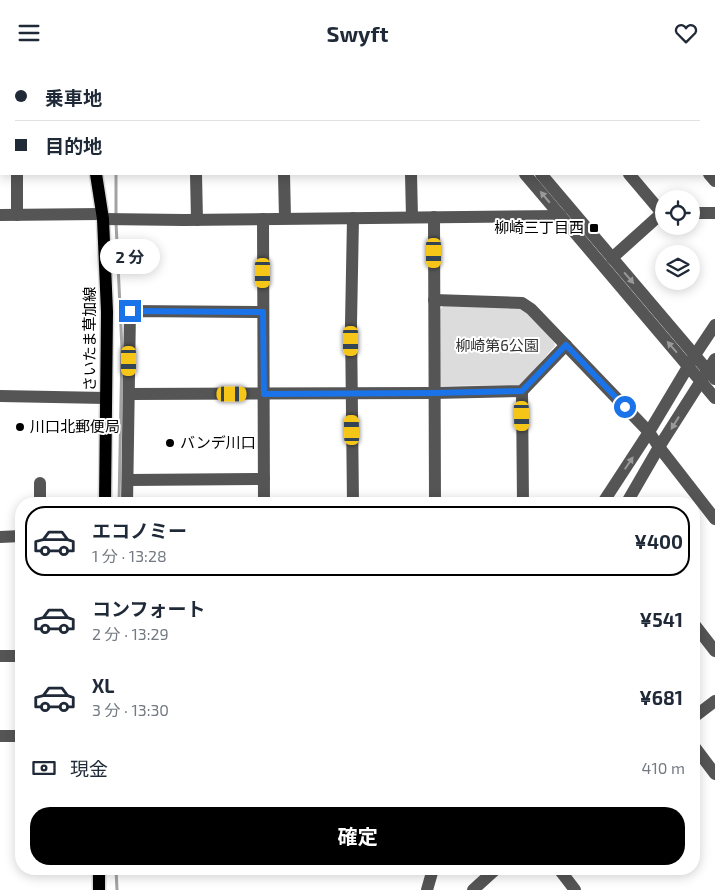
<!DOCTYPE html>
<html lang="ja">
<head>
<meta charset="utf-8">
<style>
	:root { --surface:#fff; --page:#f2f2f3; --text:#1f2937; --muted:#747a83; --line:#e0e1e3; --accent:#000 }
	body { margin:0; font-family:"Exo 2","Noto Sans JP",sans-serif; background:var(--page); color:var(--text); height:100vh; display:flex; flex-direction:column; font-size:19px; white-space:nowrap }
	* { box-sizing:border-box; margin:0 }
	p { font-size:16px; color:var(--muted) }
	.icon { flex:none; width:28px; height:28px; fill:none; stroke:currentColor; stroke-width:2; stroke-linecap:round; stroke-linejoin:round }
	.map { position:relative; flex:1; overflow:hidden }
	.drawer { position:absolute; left:15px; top:432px; width:685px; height:378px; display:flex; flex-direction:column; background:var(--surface); border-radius:20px; box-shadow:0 2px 12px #0003 }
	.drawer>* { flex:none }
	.banner { position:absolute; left:0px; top:0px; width:715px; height:110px; box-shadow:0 2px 12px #0003; display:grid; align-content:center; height:110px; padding:0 15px; background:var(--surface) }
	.buttons { position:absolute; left:655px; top:125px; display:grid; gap:10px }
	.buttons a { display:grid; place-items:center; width:45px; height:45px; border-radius:50%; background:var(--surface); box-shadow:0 2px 12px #0003; font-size:25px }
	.end { position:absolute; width:22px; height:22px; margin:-11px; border:6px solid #1a73e8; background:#fff; box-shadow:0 0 0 2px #fff }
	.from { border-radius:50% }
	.bubble { position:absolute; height:35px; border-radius:18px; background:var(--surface); box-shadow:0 2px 12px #0003; font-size:16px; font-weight:700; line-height:35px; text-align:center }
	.car { position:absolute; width:15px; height:30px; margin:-15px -8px; border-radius:6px; box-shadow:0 0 4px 1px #0007; background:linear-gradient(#f5c518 24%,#345 0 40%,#f5c518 0 76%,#345 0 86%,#f5c518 0) }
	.banner b { display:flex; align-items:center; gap:18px; height:48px; font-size:19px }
	.banner b+b { border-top:1px solid var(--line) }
	.banner i { width:12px; height:12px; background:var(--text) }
	ul { padding:9px 0 0; list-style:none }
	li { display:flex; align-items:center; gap:15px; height:70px; margin:0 10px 8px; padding:0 5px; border:2px solid transparent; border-radius:20px }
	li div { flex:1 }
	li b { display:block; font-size:19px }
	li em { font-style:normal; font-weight:700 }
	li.active { border-color:var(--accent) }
	li>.icon { width:45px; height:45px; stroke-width:1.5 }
	.pay { display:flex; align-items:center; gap:12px; height:55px; padding:0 15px; font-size:19px }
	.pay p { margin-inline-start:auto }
	.primary-button { display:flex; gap:10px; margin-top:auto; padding:10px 15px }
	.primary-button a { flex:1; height:58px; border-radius:20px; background:var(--accent); color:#fff; font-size:20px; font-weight:700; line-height:58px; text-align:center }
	header { display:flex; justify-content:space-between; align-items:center; height:65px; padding:0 15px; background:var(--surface); font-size:22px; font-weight:700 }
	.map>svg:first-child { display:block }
	.green { fill:#dcdcdc }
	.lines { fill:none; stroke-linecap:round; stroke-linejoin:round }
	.stream { stroke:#a3a3a3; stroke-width:3 }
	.major-casing { stroke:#dbdbdb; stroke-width:15 }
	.minor { stroke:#555; stroke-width:12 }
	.major { stroke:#000; stroke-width:12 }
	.oneway { fill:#999 }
	.route { stroke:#1a73e8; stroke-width:6 }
	.poi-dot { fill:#000; stroke:#fff; stroke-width:2 }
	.labels { text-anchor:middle; stroke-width:4; stroke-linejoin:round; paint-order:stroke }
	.poi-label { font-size:15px; fill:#000; stroke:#fff; text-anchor:start }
	.street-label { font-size:15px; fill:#000; stroke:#fff }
	.park-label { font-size:15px; fill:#333; stroke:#fff }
</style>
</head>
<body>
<header><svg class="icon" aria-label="menu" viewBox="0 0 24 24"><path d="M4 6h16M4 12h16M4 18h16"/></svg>Swyft<svg class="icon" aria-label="heart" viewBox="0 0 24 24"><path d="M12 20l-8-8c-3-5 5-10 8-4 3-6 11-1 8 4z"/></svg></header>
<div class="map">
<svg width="715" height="825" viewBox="0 0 715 825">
	<rect width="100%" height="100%" fill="#fff"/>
	<polygon class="green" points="443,241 522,242 554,277 555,281 521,320 441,321 438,317 439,246"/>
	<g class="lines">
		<g class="stream">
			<polyline points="118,0 118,1"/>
			<polyline points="116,151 116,109"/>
			<polyline points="116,157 122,284 119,439"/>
			<polyline points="116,804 117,825"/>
		</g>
		<g class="major-casing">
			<g id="major">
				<polyline points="78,0 78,1"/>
				<polyline points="96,109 103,154 107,247 105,439"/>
				<polyline points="99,825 99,804"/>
			</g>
		</g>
		<g class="minor">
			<polyline points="16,0 16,1"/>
			<polyline points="107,0 107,1"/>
			<polyline points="195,0 195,1"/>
			<polyline points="206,0 283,1"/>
			<polyline points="341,0 342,1"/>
			<polyline points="432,0 434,1"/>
			<polyline points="450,0 451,1"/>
			<polyline points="538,0 540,1"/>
			<polyline points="617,0 618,1"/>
			<polyline points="695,0 696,1"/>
			<polyline points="508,1 510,0"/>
			<polyline points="714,22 715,23"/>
			<polyline points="17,109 17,150"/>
			<polyline points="196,109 197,155"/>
			<polyline points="284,109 285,153"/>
			<polyline points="411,109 412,152"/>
			<polyline points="525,109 715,333"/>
			<polyline points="541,109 715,314"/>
			<polyline points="629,109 662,148"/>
			<polyline points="709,109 715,116"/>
			<polyline points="691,148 715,148"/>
			<polyline points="0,150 101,149"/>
			<polyline points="434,152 435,439"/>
			<polyline points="353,153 351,259 353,439"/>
			<polyline points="103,154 184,155 561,151"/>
			<polyline points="263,154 264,439"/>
			<polyline points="612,193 662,148 664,148"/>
			<polyline points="434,235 522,238 531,244 649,367 659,382 715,454"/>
			<polyline points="522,326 523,439"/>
			<polyline points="129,329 434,328 522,326 566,280"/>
			<polyline points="0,331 106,333"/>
			<polyline points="128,415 264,414"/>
			<polyline points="40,439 40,418"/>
			<polyline points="127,439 130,246 263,247"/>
			<polyline points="602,439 649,367 695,290 715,260"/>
			<polyline points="626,439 659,382 715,294"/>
			<polyline points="0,472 21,471"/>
			<polyline points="694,559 715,586"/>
			<polyline points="0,591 21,591"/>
			<polyline points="694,652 715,636"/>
			<polyline points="0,671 21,671"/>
			<polyline points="694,681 715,709"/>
			<polyline points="559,804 575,825"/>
			<polyline points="427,825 433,804"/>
			<polyline points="473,825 496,804"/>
		</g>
		<use href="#major" class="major"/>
	</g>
	<defs><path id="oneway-solid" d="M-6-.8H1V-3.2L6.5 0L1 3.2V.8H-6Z" transform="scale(1.25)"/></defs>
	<g class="oneway">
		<use href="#oneway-solid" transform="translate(545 132) rotate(-130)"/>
		<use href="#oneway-solid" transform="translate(629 213) rotate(49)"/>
		<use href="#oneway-solid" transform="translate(672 282) rotate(-131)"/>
		<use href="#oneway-solid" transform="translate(675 358) rotate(122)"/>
		<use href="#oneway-solid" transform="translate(629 398) rotate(-56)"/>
	</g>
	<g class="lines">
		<polyline class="route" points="130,246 263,247 264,329 434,328 522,326 566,280 625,342"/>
	</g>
	<g class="poi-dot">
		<rect x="589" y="158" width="10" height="10" rx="2.5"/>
		<circle cx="20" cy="362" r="5"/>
		<circle cx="170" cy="378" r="5"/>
	</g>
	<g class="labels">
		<g class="poi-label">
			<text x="584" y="168" text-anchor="end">柳崎三丁目西</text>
			<text x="30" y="367">川口北郵便局</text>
			<text x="180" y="383">バンデ川口</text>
		</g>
		<g class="street-label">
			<text transform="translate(90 274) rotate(-90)" y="5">さいたま草加線</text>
		</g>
		<g class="park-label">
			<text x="497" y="286">柳崎第6公園</text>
		</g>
	</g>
</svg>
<div class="buttons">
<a><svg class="icon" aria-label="locate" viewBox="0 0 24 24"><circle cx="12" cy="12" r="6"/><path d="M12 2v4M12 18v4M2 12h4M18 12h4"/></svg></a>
<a><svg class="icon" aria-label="layers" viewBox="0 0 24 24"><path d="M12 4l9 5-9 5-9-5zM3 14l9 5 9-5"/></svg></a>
</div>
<i class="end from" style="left:625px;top:342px"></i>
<i class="end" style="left:130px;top:246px"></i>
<div class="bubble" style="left:100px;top:174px;width:60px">2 分</div>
<i class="car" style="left:434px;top:188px;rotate:180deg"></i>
<i class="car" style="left:263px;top:208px;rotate:180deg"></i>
<i class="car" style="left:351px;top:276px;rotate:180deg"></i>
<i class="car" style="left:129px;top:296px;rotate:180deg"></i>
<i class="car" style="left:232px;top:329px;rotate:90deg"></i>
<i class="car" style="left:522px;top:351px;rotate:179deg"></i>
<i class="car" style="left:352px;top:365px;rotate:359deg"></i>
<div class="banner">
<b><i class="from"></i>乗車地</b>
<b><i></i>目的地</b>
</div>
<section class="drawer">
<ul>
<li class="active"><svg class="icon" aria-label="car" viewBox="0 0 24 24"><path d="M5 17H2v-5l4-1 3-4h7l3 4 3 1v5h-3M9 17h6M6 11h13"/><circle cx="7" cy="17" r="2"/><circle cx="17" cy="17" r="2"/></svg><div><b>エコノミー</b><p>1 分 · 13:28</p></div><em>¥400</em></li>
<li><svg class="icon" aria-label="car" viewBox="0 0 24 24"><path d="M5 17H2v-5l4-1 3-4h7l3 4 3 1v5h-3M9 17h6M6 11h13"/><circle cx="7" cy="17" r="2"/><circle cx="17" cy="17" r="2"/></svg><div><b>コンフォート</b><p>2 分 · 13:29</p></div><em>¥541</em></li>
<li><svg class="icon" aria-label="car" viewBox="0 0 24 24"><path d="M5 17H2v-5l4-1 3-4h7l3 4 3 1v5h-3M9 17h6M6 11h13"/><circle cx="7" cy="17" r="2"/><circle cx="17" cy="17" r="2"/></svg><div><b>XL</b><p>3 分 · 13:30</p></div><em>¥681</em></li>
</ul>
<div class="pay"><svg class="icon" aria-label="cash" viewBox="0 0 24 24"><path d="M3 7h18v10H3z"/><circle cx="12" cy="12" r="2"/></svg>現金<p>410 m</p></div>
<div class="primary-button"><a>確定</a></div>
</section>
</div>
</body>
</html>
